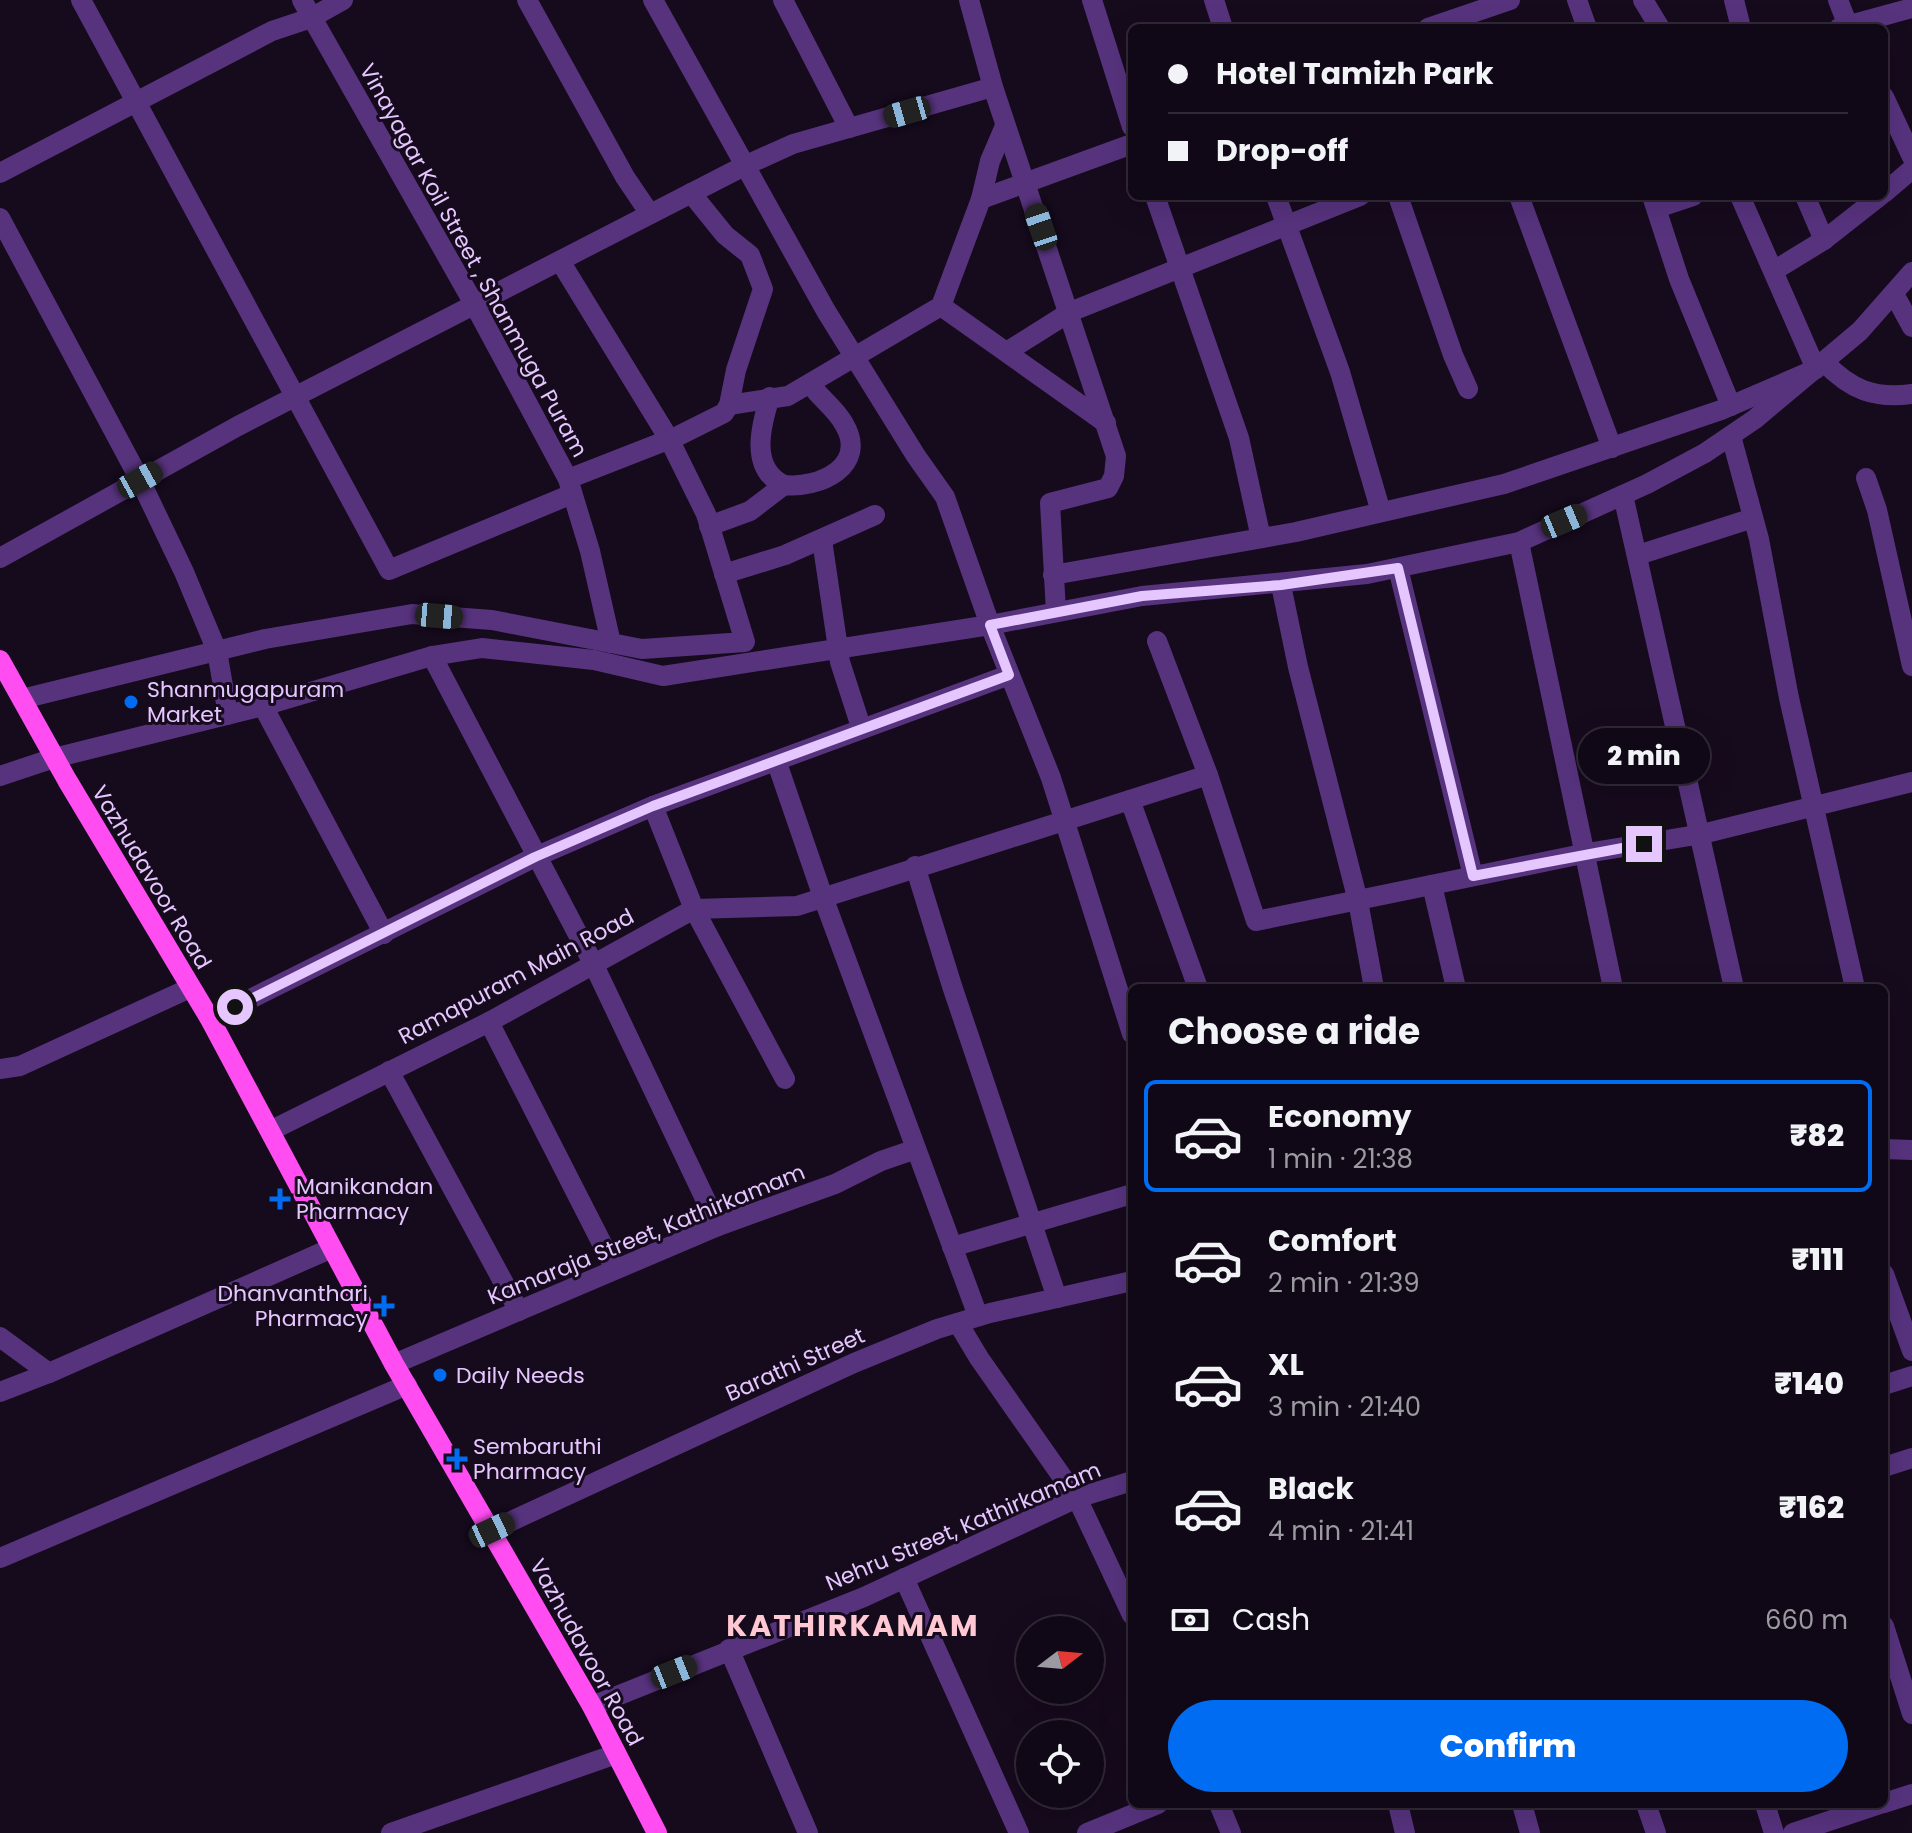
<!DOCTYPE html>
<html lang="en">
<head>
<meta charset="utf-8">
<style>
	:root { --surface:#100816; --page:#19111f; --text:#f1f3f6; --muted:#9c9aa1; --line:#302935; --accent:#006cf1 }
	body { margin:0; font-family:Poppins,sans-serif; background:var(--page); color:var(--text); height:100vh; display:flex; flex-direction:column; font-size:30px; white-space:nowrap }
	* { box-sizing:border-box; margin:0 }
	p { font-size:26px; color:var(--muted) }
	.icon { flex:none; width:44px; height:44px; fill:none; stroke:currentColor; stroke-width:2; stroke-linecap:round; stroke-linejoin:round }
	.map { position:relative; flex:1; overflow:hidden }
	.panel { position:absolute; left:1128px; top:984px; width:760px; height:824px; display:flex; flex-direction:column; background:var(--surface); border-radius:12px; box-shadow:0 8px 32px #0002,0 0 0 2px var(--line) }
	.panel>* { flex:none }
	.banner { position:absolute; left:1128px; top:24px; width:760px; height:176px; border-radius:12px; box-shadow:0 8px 32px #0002,0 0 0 2px var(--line); display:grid; align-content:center; height:176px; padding:0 40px; background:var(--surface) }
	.needle { width:52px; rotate:74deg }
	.tools { position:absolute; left:1016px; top:1616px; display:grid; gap:16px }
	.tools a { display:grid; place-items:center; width:88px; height:88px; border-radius:50%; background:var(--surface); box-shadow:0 8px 32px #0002,0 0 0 2px var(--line); font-size:40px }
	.end { position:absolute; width:36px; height:36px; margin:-18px; border:10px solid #e6c6ff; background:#111; box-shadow:0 0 0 4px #111 }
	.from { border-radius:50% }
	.bubble { position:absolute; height:56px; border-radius:28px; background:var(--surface); box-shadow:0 8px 32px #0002,0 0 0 2px var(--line); font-size:26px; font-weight:800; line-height:56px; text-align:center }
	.car { position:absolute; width:24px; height:48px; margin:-24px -12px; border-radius:10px; box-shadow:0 0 6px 2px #0007; background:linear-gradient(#222 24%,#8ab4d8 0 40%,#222 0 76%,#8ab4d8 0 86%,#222 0) }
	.banner b { display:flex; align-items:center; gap:28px; height:76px; font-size:30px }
	.banner b+b { border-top:2px solid var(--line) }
	.banner i { width:20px; height:20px; background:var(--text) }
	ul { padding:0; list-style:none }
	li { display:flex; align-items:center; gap:24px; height:112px; margin:0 16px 12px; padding:0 24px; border:4px solid transparent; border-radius:12px }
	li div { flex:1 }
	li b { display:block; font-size:30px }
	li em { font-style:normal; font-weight:800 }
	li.active { border-color:var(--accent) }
	li>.icon { width:72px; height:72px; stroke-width:1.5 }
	h2 { padding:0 40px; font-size:36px; line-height:96px }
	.pay { display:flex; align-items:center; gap:20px; height:88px; padding:0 40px; font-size:30px }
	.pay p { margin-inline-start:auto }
	.action { display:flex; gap:16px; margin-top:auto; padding:16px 40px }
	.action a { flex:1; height:92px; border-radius:48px; background:var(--accent); color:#fff; font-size:32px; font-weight:800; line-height:92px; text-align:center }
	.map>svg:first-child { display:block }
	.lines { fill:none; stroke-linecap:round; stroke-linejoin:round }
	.minor { stroke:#57337e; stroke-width:20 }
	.major { stroke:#ff4df2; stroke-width:20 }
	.route { stroke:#e6c6ff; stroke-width:10 }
	.poi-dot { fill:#006cf1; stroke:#160a1d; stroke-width:3 }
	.labels { text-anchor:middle; stroke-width:6; stroke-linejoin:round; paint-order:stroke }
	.street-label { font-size:22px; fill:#e6c6ff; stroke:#160a1d }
	.poi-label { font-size:22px; fill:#e6c6ff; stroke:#160a1d; text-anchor:start }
	.district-label { font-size:30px; font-weight:bold; letter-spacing:2px; fill:#ffc8d2; stroke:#160a1d }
</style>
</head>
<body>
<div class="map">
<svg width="1912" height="1833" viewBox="0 0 1912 1833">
	<rect width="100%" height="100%" fill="#160a1d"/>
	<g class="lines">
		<g class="minor">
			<polyline points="81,0 389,570 572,494"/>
			<polyline points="302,0 473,302 568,479 590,551 611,643"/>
			<polyline points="527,0 625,177 650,214"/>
			<polyline points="653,0 826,311 916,456 945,497 990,625 1051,778 1132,1034"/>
			<polyline points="783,0 849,128"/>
			<polyline points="969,0 993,87 1116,456 1114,476 1108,488 1050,503 1056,612"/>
			<polyline points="1092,0 1132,127"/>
			<polyline points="1214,0 1223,28"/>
			<polyline points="1577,0 1587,28"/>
			<polyline points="1643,0 1660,28"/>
			<polyline points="1734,0 1741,28"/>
			<polyline points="1838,0 1849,28"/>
			<polyline points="1428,28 1510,0"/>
			<polyline points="1839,28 1912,8"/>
			<polyline points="1884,97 1912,157"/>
			<polyline points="0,173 272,31 311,18 343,0"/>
			<polyline points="1884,193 1912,169"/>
			<polyline points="1155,196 1239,438 1261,538"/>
			<polyline points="1276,196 1340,372 1381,512"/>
			<polyline points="1398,196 1453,355 1468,389"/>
			<polyline points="1519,196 1612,448"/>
			<polyline points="1652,196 1679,279 1731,406"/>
			<polyline points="1805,196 1824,240"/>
			<polyline points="981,199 1132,144"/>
			<polyline points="1657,208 1693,196"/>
			<polyline points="0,218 140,480 184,572 217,651 228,715"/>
			<polyline points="1775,270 1824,240 1880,196"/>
			<polyline points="1894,294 1912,327"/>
			<polyline points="941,306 1106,423"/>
			<polyline points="1008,351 1070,312 1360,196"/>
			<path d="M1824,362C1851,390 1874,399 1912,394"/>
			<path d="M770,397C761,425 749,469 784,485C819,489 869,466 844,424C836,409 821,399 811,385"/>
			<polyline points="729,405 788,396 941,306 981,199 990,161 1005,126"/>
			<polyline points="1731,436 1759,539 1789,698 1855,988"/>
			<polyline points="1866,478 1877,510 1912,666"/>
			<polyline points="568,479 678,436 724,413 729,405 736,370 763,289 750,255 725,235 691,193"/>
			<polyline points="1623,495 1734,988"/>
			<polyline points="709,526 750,511 784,485"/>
			<polyline points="822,540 840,662 861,727"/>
			<polyline points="1519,542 1613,988"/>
			<polyline points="1638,555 1753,518"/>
			<polyline points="0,558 238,426 744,166 793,144 993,87"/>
			<polyline points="1398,568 1473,876"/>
			<polyline points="724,574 785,555 875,515"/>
			<polyline points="1053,575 1296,532 1504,484 1721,410 1816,369 1740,196"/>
			<polyline points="1281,585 1298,667 1358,901 1374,988"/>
			<polyline points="1157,641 1208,775 1256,921 1587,853 1702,834 1912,782"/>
			<polyline points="432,656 593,963 718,1226"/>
			<polyline points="22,699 265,639 412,614 492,620 642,649 745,642 706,514 669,439 560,261"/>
			<polyline points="263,706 384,934"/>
			<polyline points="777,763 823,897 978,1316"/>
			<polyline points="0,776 54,758 263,706 432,656 482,648 594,660 663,676 990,625 1142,596 1367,574 1519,542 1647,484 1705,453 1755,419 1860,331 1912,272"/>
			<polyline points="1130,800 1198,988"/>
			<polyline points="653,806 694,909 785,1079"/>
			<polyline points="915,866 952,986 1057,1298"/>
			<polyline points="1432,885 1456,988"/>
			<polyline points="210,1019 535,857 653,806 1009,675"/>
			<polyline points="489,1022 615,1269"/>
			<polyline points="0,1069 20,1066 190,988"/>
			<polyline points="389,1071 519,1311"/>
			<polyline points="270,1131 489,1022 694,909 797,906 1208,775"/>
			<polyline points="1884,1149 1912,1150"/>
			<polyline points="952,1247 1132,1194"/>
			<polyline points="1884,1274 1912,1351"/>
			<polyline points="958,1323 979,1358 1077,1498 1132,1615"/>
			<polyline points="0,1337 49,1373 332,1248"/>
			<polyline points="394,1364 718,1226 835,1184 881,1161 916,1149"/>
			<polyline points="1884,1385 1912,1376"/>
			<polyline points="0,1392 49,1373"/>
			<polyline points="1884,1467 1912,1458"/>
			<polyline points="492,1530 854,1363 937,1329 990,1313 1132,1281"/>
			<polyline points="0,1558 407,1385"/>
			<polyline points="904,1578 1019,1833"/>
			<polyline points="1884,1626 1912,1714"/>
			<polyline points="729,1649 808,1833"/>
			<polyline points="592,1706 864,1597 1077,1498 1132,1481"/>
			<polyline points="1884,1803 1912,1794"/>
			<polyline points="1219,1804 1231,1833"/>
			<polyline points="1398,1804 1405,1833"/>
			<polyline points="1522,1804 1530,1833"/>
			<polyline points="1646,1804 1656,1833"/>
			<polyline points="1765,1804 1774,1833"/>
			<polyline points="391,1833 616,1754"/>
			<polyline points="1087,1833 1158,1804"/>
			<polyline points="1793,1833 1880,1804"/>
		</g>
		<polyline class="major" points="0,660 67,780 210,1019 394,1364 592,1706 657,1833"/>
	</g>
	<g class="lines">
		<polyline class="route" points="235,1007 535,857 653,806 1009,675 990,625 1142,596 1281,585 1398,568 1473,876 1644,844"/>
	</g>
	<g class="poi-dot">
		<circle cx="131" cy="702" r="8"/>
		<path d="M276 1187h8v8h8v8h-8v8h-8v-8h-8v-8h8z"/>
		<path d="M380 1294h8v8h8v8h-8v8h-8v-8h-8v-8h8z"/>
		<circle cx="440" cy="1375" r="8"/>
		<path d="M453 1447h8v8h8v8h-8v8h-8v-8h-8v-8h8z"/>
	</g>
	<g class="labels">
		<g class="street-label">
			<text transform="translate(474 260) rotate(61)" y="8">Vinayagar Koil Street , Shanmuga Puram</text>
			<text transform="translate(152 877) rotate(59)" y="8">Vazhudavoor Road</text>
			<text transform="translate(516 976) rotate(-28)" y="8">Ramapuram Main Road</text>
			<text transform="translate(646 1234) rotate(-22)" y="8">Kamaraja Street, Kathirkamam</text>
			<text transform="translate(795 1364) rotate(-24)" y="8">Barathi Street</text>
			<text transform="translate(963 1526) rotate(-23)" y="8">Nehru Street, Kathirkamam</text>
			<text transform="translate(587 1652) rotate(61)" y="8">Vazhudavoor Road</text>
		</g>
		<g class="poi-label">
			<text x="147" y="697">Shanmugapuram<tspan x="147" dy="25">Market</tspan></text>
			<text x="296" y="1194">Manikandan<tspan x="296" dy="25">Pharmacy</tspan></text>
			<text x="368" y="1301" text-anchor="end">Dhanvanthari<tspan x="368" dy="25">Pharmacy</tspan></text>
			<text x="456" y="1383">Daily Needs</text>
			<text x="473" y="1454">Sembaruthi<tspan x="473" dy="25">Pharmacy</tspan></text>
		</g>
		<g class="district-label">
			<text x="853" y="1636">KATHIRKAMAM</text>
		</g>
	</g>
</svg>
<div class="tools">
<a><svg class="needle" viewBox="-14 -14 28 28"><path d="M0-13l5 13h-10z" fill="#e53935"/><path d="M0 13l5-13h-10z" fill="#9c9aa1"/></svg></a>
<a><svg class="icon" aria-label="locate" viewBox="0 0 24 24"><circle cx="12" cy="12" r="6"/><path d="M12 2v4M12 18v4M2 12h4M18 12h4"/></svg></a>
</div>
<i class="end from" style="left:235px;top:1007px"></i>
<i class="end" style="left:1644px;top:844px"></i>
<div class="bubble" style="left:1578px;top:728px;width:132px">2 min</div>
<i class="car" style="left:907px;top:112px;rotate:254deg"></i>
<i class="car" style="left:1041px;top:227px;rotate:341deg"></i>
<i class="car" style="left:140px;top:480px;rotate:61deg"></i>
<i class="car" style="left:1564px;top:521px;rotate:67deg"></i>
<i class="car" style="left:439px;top:616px;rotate:95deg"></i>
<i class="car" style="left:492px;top:1530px;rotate:65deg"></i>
<i class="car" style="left:674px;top:1672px;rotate:68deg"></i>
<div class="banner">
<b><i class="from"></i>Hotel Tamizh Park</b>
<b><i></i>Drop-off</b>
</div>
<section class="panel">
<h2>Choose a ride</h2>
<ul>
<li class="active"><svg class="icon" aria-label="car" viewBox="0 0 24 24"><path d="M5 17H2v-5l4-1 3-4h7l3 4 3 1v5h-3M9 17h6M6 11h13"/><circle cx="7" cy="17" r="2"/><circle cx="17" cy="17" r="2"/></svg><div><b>Economy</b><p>1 min · 21:38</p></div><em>₹82</em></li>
<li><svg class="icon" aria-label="car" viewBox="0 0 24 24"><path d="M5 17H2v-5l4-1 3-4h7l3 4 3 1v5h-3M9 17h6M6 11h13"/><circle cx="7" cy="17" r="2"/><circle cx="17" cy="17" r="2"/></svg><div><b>Comfort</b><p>2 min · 21:39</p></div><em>₹111</em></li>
<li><svg class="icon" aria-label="car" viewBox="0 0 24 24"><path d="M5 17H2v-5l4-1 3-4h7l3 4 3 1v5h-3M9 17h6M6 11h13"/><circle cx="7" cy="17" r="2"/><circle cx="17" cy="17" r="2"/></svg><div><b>XL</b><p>3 min · 21:40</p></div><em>₹140</em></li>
<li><svg class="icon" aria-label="car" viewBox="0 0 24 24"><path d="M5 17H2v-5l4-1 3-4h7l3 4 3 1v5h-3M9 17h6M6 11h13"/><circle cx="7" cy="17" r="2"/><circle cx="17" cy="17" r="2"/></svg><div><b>Black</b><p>4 min · 21:41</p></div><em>₹162</em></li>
</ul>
<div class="pay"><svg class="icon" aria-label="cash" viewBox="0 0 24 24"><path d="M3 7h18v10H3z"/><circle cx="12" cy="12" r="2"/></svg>Cash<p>660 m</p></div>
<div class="action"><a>Confirm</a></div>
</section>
</div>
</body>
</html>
